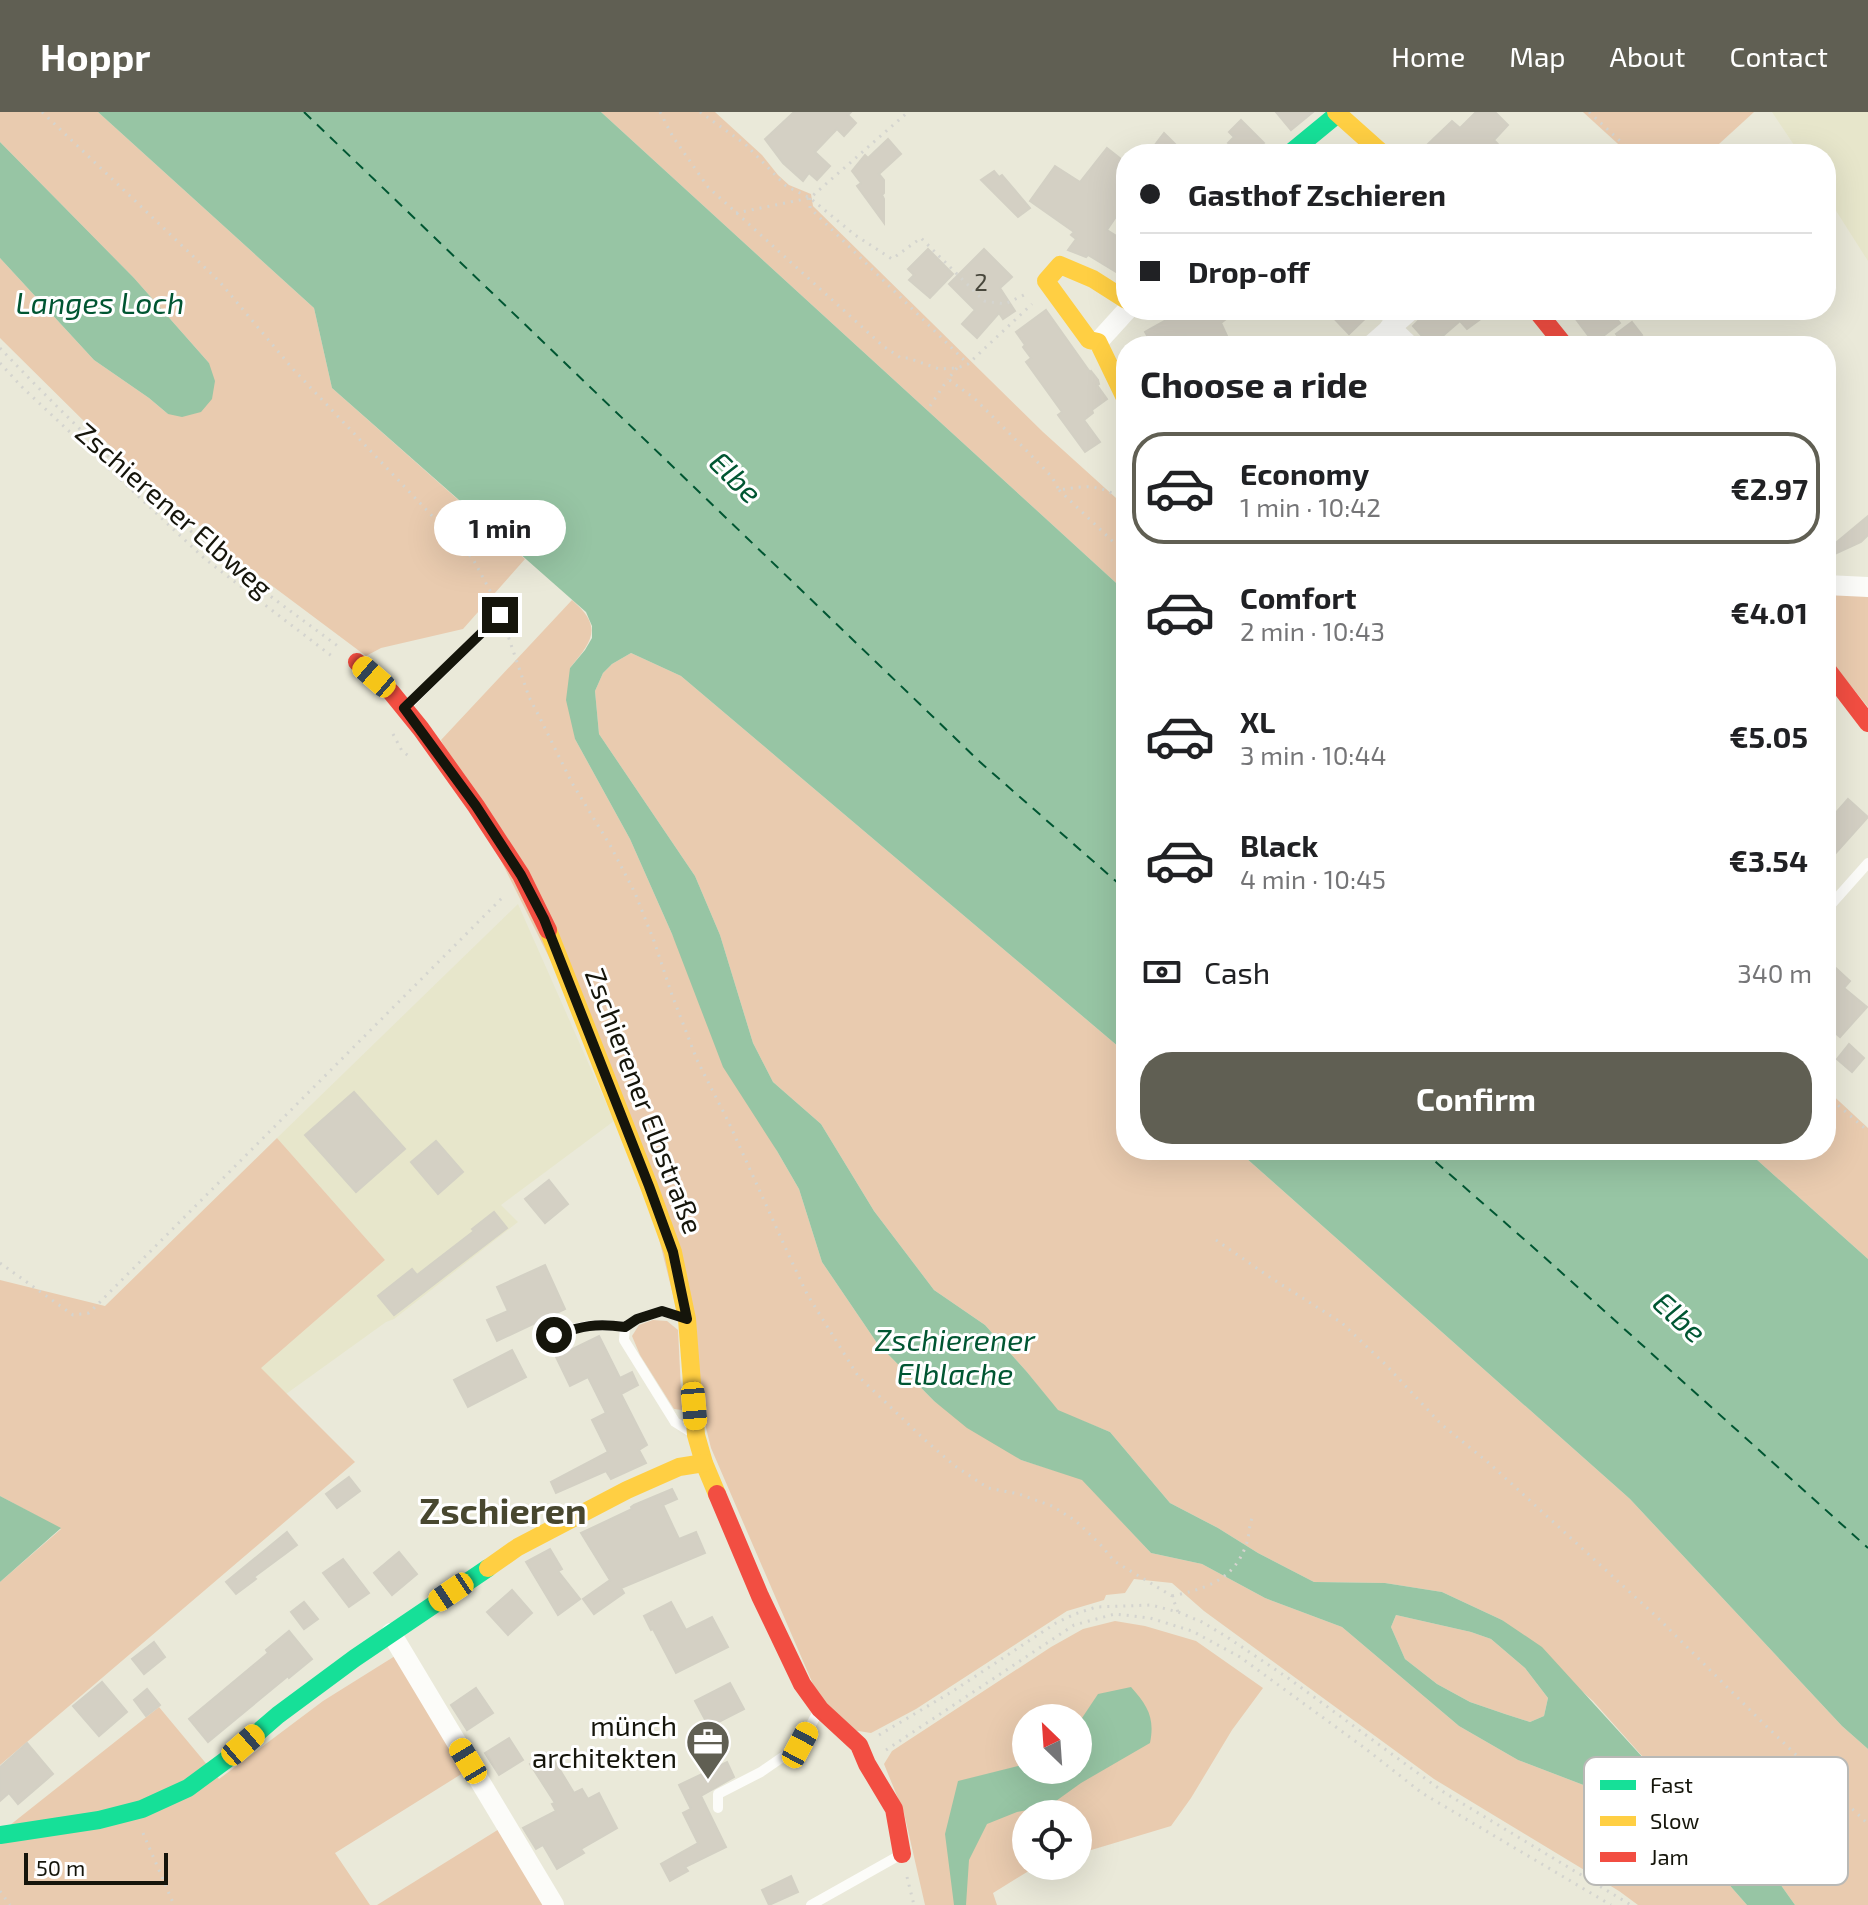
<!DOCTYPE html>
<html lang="en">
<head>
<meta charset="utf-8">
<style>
	:root { --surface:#fff; --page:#f6f6f6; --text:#202124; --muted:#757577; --line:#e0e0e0; --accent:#605f53 }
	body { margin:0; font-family:"Exo 2",sans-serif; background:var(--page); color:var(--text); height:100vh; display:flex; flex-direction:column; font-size:30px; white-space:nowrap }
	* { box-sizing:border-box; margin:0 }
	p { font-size:26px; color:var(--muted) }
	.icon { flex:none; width:44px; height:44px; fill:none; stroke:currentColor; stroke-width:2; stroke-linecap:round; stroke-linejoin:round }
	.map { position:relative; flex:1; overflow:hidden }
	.panel { position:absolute; left:1116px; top:224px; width:720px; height:824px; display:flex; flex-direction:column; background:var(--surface); border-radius:32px; box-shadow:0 8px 32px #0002 }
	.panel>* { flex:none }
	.banner { position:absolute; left:1116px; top:32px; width:720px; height:176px; border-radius:32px; box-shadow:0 8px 32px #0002; display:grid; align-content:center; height:176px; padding:0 24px; background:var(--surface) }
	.needle { width:52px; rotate:335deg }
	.controls { position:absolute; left:1012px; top:1592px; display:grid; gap:16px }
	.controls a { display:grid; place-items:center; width:80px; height:80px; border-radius:50%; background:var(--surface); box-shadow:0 8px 32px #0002; font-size:40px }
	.scale { position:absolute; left:24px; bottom:20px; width:144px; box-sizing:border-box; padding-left:8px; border:4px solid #15150b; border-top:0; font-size:22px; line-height:28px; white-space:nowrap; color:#15150b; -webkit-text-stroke:6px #fff; paint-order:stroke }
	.end { position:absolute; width:36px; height:36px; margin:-18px; border:10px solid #15150b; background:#fff; box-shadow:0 0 0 4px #fff }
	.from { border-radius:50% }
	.bubble { position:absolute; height:56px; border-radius:28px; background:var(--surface); box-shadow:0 8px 32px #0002; font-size:26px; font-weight:700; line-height:56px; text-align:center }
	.car { position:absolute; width:24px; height:48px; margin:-24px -12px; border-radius:10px; box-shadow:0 0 6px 2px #0007; background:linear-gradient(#f5c518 24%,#345 0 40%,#f5c518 0 76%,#345 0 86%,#f5c518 0) }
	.banner b { display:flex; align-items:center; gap:28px; height:76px; font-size:30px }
	.banner b+b { border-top:2px solid var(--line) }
	.banner i { width:20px; height:20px; background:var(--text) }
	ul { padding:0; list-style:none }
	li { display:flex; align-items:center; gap:24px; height:112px; margin:0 16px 12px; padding:0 8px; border:4px solid transparent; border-radius:32px }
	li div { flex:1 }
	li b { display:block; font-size:30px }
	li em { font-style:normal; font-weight:700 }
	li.selected { border-color:var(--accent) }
	li>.icon { width:72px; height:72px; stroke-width:1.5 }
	h2 { padding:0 24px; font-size:36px; line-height:96px }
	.pay { display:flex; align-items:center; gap:20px; height:88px; padding:0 24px; font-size:30px }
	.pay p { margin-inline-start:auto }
	.cta { display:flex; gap:16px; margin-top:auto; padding:16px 24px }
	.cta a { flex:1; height:92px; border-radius:32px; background:var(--accent); color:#fff; font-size:32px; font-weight:700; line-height:92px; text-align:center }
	header { display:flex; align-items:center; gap:48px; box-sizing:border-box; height:112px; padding:0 40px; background:var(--accent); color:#fff }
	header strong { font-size:38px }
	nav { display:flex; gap:44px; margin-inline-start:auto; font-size:28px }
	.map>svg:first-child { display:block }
	.built { fill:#e7e6cb }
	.green { fill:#e9cbaf; fill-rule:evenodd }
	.water { fill:#97c5a4; fill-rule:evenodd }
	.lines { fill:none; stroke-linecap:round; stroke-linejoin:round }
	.ferry { stroke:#005632; stroke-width:2; stroke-dasharray:10 8; stroke-linecap:butt }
	.building { fill:#d4d0c4; stroke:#d3d0c4; stroke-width:2 }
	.path { stroke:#d4d4cf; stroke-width:3; stroke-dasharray:2 6; stroke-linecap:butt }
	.lane { stroke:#fcfcf9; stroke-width:10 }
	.street { stroke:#fcfcf9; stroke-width:20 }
	.fast { stroke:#16e098; stroke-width:18 }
	.slow { stroke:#ffcf43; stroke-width:18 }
	.jam { stroke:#f24e42; stroke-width:18 }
	.route { stroke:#15150b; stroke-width:10 }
	.labels { text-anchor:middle; stroke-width:6; stroke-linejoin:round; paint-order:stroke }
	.number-label { font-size:24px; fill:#48473c }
	.street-label { font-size:28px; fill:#15150b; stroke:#fff }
	.poi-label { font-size:28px; fill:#15150b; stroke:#fff; text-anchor:end }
	.water-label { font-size:30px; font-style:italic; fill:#005632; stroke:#fff }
	.district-label { font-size:36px; font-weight:bold; fill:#48472f; stroke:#fff }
	.key { fill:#fff; stroke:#b9b9b6; stroke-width:2 }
	.key-label { font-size:22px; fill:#15150b }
</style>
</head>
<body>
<header>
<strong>Hoppr</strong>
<nav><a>Home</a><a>Map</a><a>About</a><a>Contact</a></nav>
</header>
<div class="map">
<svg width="1868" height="1793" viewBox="0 0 1868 1793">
	<rect width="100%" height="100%" fill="#eae9d9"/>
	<g class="built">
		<polygon points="1772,0 1868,0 1868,149 1826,83 1826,42 1800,42"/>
		<polygon points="518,792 614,1009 501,1093 518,1110 394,1207 386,1210 286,1282 260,1256 385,1148 277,1026"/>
	</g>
	<g class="green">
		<polygon points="0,0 98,0 314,196 332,276 525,447 463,517 381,536 366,544 239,449 97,322 0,226 0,146 94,248 149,286 168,302 209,251 134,166 0,30"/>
		<polygon points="601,0 715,0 762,43 778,63 789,73 811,82 813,94 1043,320 1126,395 1126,480"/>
		<polygon points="1583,0 1754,0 1708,42 1629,42"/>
		<polygon points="1826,478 1868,481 1868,595 1826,543"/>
		<path d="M572,488C603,515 593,528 570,556L575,627L630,727L672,822L777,1039L799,1077L822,1150L877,1231L934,1289L1021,1348L1082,1367L1151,1441L1202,1452L1265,1486L1342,1515L1459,1614L1518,1648L1594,1677L1711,1752L1747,1793H1638L1619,1779L1434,1667L1204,1499L1172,1471L1134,1467L1125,1481L1106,1483L1104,1488L1067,1499L916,1597L871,1621L852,1618L819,1586L711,1336L629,1006L441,628Z"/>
		<polygon points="631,541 681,564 1126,941 1126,1038 1237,1038 1630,1387 1842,1614 1868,1637 1868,1793 1795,1793 1763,1748 1676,1682 1593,1589 1502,1508 1442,1480 1385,1471 1314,1470 1258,1441 1218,1416 1170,1391 1110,1320 1058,1299 1027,1260 985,1213 934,1178 874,1099 821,1012 773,970 753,931 720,823 695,764 599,622 595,579 603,561 612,552"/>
		<polygon points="1826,977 1868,1016 1868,1147 1746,1038 1826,1038"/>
		<polygon points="277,1026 385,1148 261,1256 355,1350 0,1653 0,1470 61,1417 0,1384 0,1168 105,1194"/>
		<polygon points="653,1208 667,1209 678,1218 682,1298 674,1297 640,1243 632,1224 639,1213"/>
		<polygon points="1396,1503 1471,1520 1491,1527 1525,1556 1548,1586 1544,1604 1530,1610 1505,1602 1470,1590 1437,1572 1405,1547 1391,1515"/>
		<path d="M1115,1509L1145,1514L1196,1529L1263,1576L1232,1618L1191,1686L1171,1714L1078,1742V1702H1026V1754H1040L1032,1757L993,1781L997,1793H925L904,1701L884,1652L892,1639L1051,1535L1083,1517ZM1026,1606H1078V1658H1026Z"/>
		<polygon points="395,1544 471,1656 335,1741 370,1793 0,1793 0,1721 159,1595 219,1667 323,1589"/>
		<polygon points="504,1714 546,1793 377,1793"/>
	</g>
	<g class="water">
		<path d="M98,0H601L1126,480V941L681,564L631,541L612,552L603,561L595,579L599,622L695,764L720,823L753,931L773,970L821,1012L874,1099L934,1178L985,1213L1027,1260L1058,1298L1110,1320L1170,1391L1218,1416L1258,1441L1314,1470L1385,1471L1442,1480L1502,1508L1542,1535L1676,1682L1763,1748L1795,1793H1747L1711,1752L1594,1677L1518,1648L1459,1614L1342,1515L1265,1486L1202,1452L1151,1441L1082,1368L1021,1348L967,1316L934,1289L877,1231L822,1150L799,1077L777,1039L723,955L672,822L630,727L575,627L566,588L570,556L585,538L592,526V514L586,500L332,276L314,196ZM1396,1503L1471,1520L1491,1527L1525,1556L1548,1586L1544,1604L1530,1610L1505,1602L1470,1590L1437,1572L1405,1547L1391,1515Z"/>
		<polygon points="0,30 134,166 209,251 215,269 212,287 201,300 182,305 168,302 149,286 94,248 0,146"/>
		<polygon points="1237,1038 1746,1038 1868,1147 1868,1637 1842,1614 1630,1387"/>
		<polygon points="0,1384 61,1416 0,1470"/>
		<path d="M1131,1575C1148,1594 1155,1606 1150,1631L1081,1671L1049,1694L1017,1700L987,1712L969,1748L966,1793H954L945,1722L958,1669L1026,1652V1658H1078V1612L1098,1582Z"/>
	</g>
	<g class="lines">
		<g class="ferry">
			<polyline points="304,0 980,650 1126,778"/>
			<polyline points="1422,1038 1542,1143 1868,1436"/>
		</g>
	</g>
	<g class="building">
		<polygon points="794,0 851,0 848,3 856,11 844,24 837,17 815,40 830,54 817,68 809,61 803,69 783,51 765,27"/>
		<polygon points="1276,0 1313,0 1291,18"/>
		<polygon points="1476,0 1495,0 1508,13 1494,28 1507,42 1439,42 1428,32 1452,9 1460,16"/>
		<polygon points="1241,8 1264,31 1253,42 1239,42 1228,31 1234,25 1229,20"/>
		<polygon points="1164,21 1185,42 1148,42"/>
		<polygon points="888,27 901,42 879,62 884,68 884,81 882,83 884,87 884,111 857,74 861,71 852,59 865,43 868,46"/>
		<polygon points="1107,36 1126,51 1126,90 1107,118 1126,130 1126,166 1088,143 1086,145 1068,138 1076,127 1071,123 1074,120 1030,89 1055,54 1080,70"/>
		<polygon points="994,59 999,65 1002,63 1030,96 1018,105 981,68"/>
		<polygon points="928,137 953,162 930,186 909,168 914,163 908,157"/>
		<polygon points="984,137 1012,165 1000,176 1015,199 1003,207 999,201 977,226 962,212 975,198 949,172"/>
		<polygon points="1046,198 1090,260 1091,259 1098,268 1099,272 1097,273 1107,287 1092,298 1093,301 1084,308 1100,330 1085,340 1058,303 1062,300 1026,250 1031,246 1023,235 1025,233 1016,220"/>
		<polygon points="1184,198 1220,198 1226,207 1221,211 1228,226 1218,230 1220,234 1190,234 1186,223 1178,227 1176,224 1158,234 1153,234 1145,220"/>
		<polygon points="1326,198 1374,198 1349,222"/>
		<polygon points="1424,198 1493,198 1467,217 1460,209 1431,234 1413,214 1420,207"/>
		<polygon points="1569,198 1610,198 1620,211 1594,231"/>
		<polygon points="1632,210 1642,223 1625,234 1616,222"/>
		<polygon points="1868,404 1868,423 1861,430 1826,446 1826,439"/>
		<polygon points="1848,687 1868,705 1826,752 1826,712"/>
		<polygon points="1826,847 1850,869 1844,876 1867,895 1840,925 1826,913"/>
		<polygon points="1849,932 1864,946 1852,960 1837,947"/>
		<polygon points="354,980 405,1037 356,1080 305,1023"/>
		<polygon points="436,1029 463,1060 438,1082 411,1050"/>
		<polygon points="549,1068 568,1092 545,1111 525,1087"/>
		<polygon points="494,1100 507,1116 394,1203 378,1184 412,1157 417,1163 474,1119 472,1117"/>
		<polygon points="545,1153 565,1197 497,1229 487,1208 508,1199 497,1175"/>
		<polygon points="599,1224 620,1266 632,1260 638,1273 621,1282 647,1333 639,1338 646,1351 611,1367 606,1359 556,1381 551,1370 608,1340 592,1308 606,1301 588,1265 570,1274 556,1245"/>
		<polygon points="512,1238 526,1265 468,1295 454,1268"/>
		<polygon points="349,1365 360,1379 337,1396 326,1382"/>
		<polygon points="672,1377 677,1387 663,1393 679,1427 696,1420 705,1441 621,1476 624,1481 594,1502 583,1487 610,1468 581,1421 632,1397 631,1395 634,1393"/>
		<polygon points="287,1420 297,1433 254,1465 256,1467 236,1482 226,1470"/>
		<polygon points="550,1437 562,1457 558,1459 580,1487 558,1503 526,1450"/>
		<polygon points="399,1440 417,1462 392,1483 374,1461"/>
		<polygon points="343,1447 369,1481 349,1495 323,1461"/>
		<polygon points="512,1478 532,1501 508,1523 487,1500"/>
		<polygon points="304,1490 318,1507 304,1517 291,1500"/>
		<polygon points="671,1490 686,1518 712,1505 728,1535 676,1561 653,1517 651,1518 644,1504"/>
		<polygon points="289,1519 312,1547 289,1566 288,1564 208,1630 189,1607 268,1541 266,1538"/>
		<polygon points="154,1530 165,1545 144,1562 132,1547"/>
		<polygon points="102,1570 127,1600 99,1624 73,1594"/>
		<polygon points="730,1571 744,1597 709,1615 695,1589"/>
		<polygon points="476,1576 493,1601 467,1618 451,1593"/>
		<polygon points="147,1577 160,1593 146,1604 134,1588"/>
		<polygon points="509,1626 523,1648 499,1663 485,1641"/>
		<polygon points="27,1631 53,1662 18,1692 9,1681 0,1689 0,1655"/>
		<polygon points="549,1640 574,1681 582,1677 588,1687 599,1681 617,1716 581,1737 584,1741 557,1757 543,1733 536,1737 523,1716 556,1699 552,1692 555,1691 530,1652"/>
		<polygon points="727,1650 734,1665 701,1684 726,1735 685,1755 688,1759 670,1769 661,1752 698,1731 683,1701 691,1697 679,1673"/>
		<polygon points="791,1764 798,1780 769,1793 762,1778"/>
	</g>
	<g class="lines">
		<g class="path">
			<polyline points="42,0 219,169 292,256 473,447 495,488"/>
			<polyline points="660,0 673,25 708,75 883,234 901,246 908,246 939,257 957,256 968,252 1032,192"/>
			<polyline points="700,0 745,32 786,74 810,86 855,123 892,147 921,126 984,189 1005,192 1026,182"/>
			<polyline points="1589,0 1634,42"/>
			<polyline points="810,86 810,96 968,252"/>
			<polyline points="736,101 810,86 908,0"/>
			<path d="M0,236C72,312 150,386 232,454C266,482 303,508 339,535"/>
			<polyline points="0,251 22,275 205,447 333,545"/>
			<path d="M957,256L948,267L974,286L1023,335L1052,365L1059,378C1090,373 1098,372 1126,389"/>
			<polyline points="930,294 948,267"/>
			<polyline points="1059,378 1126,442"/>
			<polyline points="506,518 529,585 539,604 572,671 610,733 635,781 654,829 672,883 697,948 729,1011 791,1148 807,1182 858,1264 925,1328 955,1354 988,1376 1019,1382 1052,1394 1076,1409 1100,1432 1114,1449 1172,1484 1178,1500"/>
			<polyline points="393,622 402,639 410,645"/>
			<polyline points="1826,983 1868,1019"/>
			<polyline points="1216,1128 1271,1166 1342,1211 1386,1253 1441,1312 1490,1352 1657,1505 1762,1610 1868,1712"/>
			<polyline points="0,1151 73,1203 89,1201 505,783"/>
			<path d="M1172,1484C1205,1477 1234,1468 1246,1433C1250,1423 1248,1416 1253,1403"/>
			<polyline points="879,1623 953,1579 1056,1511 1075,1502 1096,1495 1151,1493 1178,1500 1202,1510 1227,1525 1288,1566 1445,1681 1631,1793"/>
			<polyline points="886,1638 1074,1513 1115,1502 1150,1506 1192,1519 1240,1545 1366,1637 1422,1681 1611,1793"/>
			<polyline points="143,1721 174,1793"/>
			<polyline points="907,1765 914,1793"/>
			<polyline points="0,1779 10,1793"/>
		</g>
		<g class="lane">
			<polyline points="407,594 500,503"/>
			<polyline points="1828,796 1868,751"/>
			<polyline points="684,1206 662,1199 637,1207 625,1215 624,1228 675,1310 691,1320"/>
			<path d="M554,1223C584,1213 594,1211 625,1215"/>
			<polyline points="718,1696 718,1682 761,1660 800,1633 819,1598"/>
			<polyline points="811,1793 900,1743"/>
		</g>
		<g class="street">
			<polyline points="1390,215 1410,234"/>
			<polyline points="1098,230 1127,198"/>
			<polyline points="1370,234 1411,198"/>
			<polyline points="1826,473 1868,475"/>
			<polyline points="391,1521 554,1793"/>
		</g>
		<g class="fast">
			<polyline points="1289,42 1340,0"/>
			<polyline points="0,1723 99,1708 142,1697 188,1676 226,1648 278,1603 355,1546 488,1456"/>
		</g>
		<g class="slow">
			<polyline points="1336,0 1383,42"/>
			<polyline points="1126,188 1093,167 1060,153 1046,169 1089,228 1098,230 1126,288"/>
			<polyline points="548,818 649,1074 673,1140 687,1207 696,1323 704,1351 717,1382"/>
			<polyline points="488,1456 518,1435 627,1378 679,1355 704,1351"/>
		</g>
		<g class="jam">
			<polyline points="1536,198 1565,234"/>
			<polyline points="357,550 391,580 421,617 476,694 521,763 548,818"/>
			<polyline points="1826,556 1868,611"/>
			<polyline points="717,1382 760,1484 802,1572 820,1597 859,1633 867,1652 894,1697 902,1742"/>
		</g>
	</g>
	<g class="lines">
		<path class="route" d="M500,503L404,596L476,694L521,763L544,807L649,1074L673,1140L687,1207L662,1199L637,1207L625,1215C595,1211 583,1214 554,1223"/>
	</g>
	<defs>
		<g id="office-pin" transform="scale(2.3)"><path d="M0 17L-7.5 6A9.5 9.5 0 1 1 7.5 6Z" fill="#605f53" stroke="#fff"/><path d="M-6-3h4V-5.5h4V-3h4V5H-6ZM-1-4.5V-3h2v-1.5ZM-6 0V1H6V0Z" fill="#fff"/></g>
	</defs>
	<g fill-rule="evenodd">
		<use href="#office-pin" x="708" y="1630"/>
	</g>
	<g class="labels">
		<g class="number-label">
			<text x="981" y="179">2</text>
		</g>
		<g class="street-label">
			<text transform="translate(174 398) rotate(41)" y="10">Zschierener Elbweg</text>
			<text transform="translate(644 989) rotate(69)" y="10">Zschierener Elbstraße</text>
		</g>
		<g class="poi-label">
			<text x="677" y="1624">münch<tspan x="677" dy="32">architekten</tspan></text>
		</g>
		<g class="water-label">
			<text x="100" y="202">Langes Loch</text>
			<text transform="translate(735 366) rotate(44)" y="10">Elbe</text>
			<text transform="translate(1679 1206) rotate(42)" y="10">Elbe</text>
			<text x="955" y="1239">Zschierener<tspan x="955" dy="34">Elblache</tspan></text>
		</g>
		<g class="district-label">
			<text x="503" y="1412">Zschieren</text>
		</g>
	</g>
	<rect x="1584" y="1645" width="264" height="128" rx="12" class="key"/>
	<rect x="1600" y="1668" width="36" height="10" fill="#16e098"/>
	<rect x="1600" y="1704" width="36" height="10" fill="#ffcf43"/>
	<rect x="1600" y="1740" width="36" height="10" fill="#f24e42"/>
	<g class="key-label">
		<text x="1650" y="1681">Fast</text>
		<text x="1650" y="1717">Slow</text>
		<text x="1650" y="1753">Jam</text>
	</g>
</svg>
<div class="controls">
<a><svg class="needle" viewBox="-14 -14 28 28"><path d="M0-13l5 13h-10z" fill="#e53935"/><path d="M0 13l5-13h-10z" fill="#757577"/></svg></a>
<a><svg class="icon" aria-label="locate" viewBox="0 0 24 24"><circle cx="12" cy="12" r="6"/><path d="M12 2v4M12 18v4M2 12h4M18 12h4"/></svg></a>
</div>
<div class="scale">50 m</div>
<i class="end from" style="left:554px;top:1223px"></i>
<i class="end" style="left:500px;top:503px"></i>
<div class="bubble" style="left:434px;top:388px;width:132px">1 min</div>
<i class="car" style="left:374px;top:565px;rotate:311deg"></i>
<i class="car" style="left:694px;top:1294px;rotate:175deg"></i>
<i class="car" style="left:451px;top:1480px;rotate:236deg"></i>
<i class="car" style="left:243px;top:1633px;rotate:49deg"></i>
<i class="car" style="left:800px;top:1633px;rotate:28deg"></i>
<i class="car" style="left:468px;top:1649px;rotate:329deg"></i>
<div class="banner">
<b><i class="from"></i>Gasthof Zschieren</b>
<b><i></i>Drop-off</b>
</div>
<section class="panel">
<h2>Choose a ride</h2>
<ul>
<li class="selected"><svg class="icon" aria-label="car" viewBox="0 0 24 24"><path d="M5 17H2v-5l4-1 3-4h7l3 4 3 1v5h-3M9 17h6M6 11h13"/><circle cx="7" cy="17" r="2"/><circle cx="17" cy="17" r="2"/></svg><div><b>Economy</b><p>1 min · 10:42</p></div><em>€2.97</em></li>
<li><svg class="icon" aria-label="car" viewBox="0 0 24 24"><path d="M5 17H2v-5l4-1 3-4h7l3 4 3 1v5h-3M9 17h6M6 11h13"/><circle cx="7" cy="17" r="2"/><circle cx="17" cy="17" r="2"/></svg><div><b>Comfort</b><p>2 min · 10:43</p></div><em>€4.01</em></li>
<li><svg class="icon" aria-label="car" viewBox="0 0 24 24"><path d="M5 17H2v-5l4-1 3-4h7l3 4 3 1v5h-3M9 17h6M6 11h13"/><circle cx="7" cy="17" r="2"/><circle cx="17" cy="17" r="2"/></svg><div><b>XL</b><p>3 min · 10:44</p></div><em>€5.05</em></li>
<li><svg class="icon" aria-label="car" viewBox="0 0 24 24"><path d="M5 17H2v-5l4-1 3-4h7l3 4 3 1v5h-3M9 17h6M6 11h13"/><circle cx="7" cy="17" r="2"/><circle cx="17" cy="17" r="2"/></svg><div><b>Black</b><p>4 min · 10:45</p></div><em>€3.54</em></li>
</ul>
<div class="pay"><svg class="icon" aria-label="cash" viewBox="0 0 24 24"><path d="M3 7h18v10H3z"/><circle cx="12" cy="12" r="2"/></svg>Cash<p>340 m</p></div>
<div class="cta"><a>Confirm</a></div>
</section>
</div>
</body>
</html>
